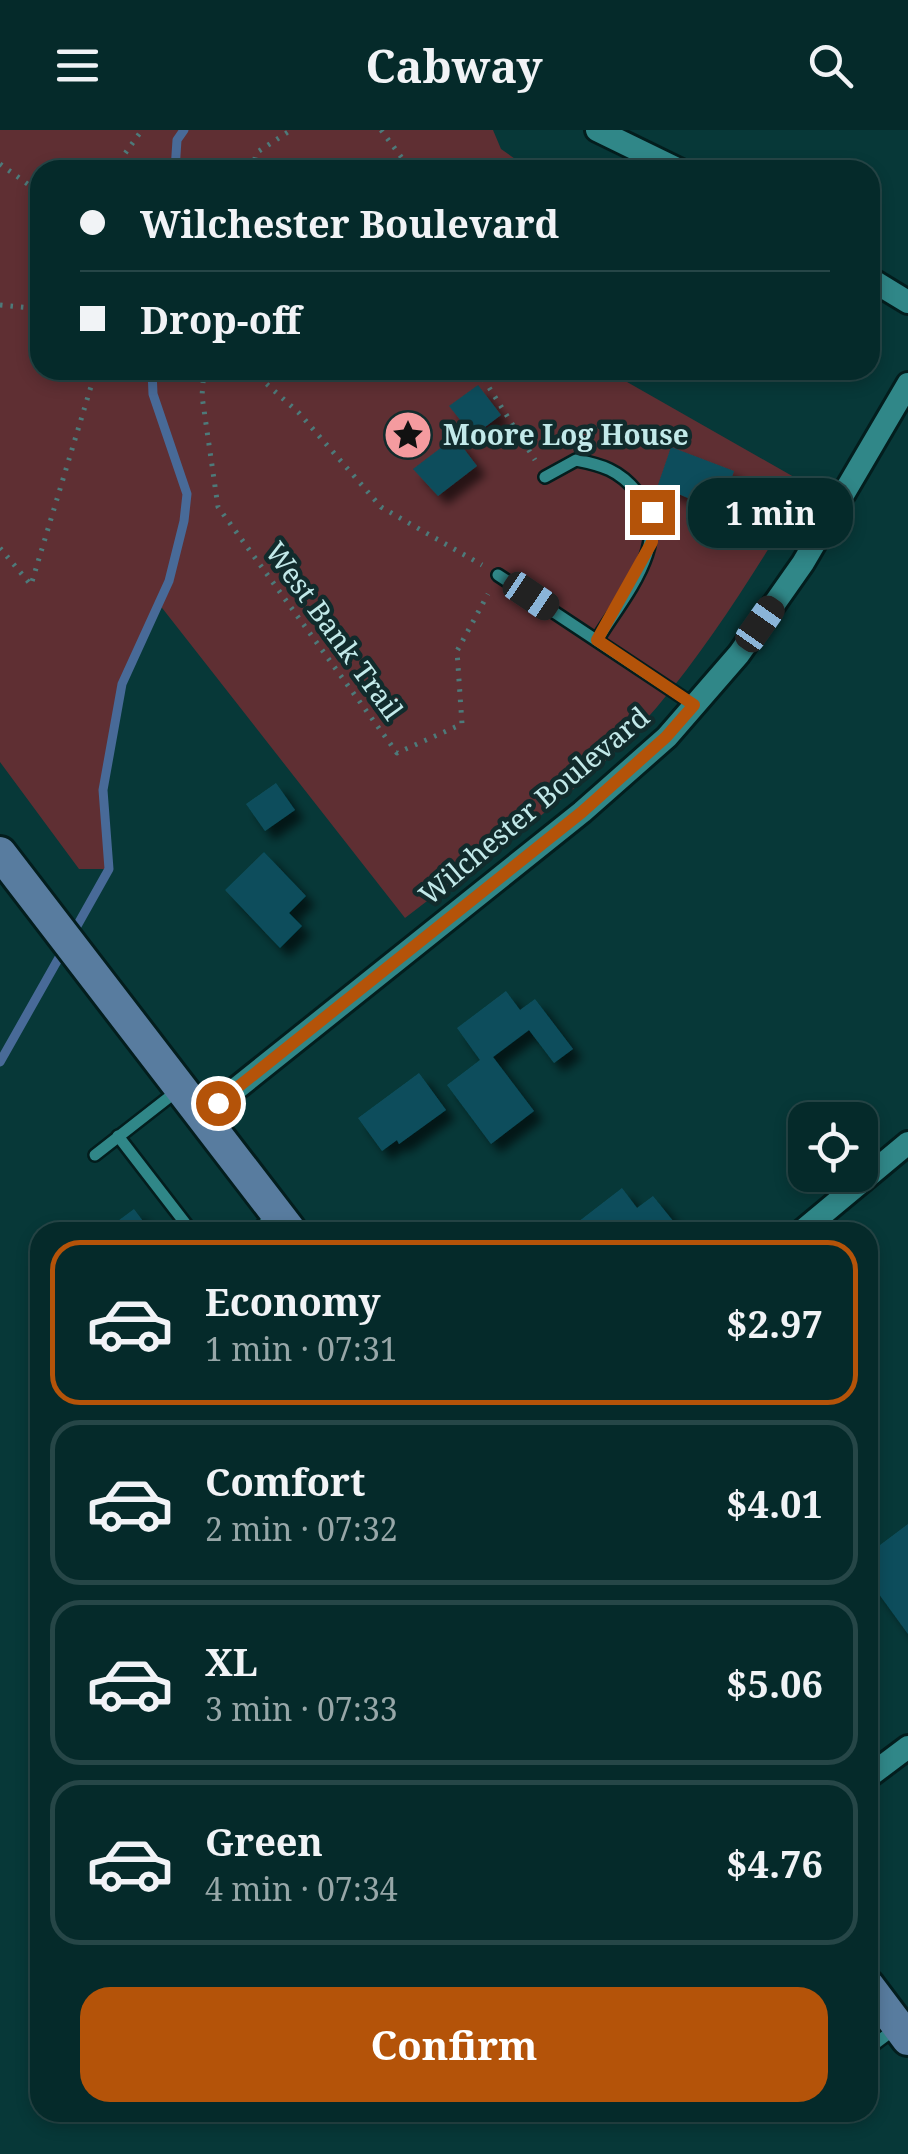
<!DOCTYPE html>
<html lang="en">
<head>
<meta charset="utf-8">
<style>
	:root { --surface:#052a2a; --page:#0e3232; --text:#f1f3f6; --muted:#97a7a8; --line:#264647; --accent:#b45309 }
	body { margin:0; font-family:"Noto Serif",serif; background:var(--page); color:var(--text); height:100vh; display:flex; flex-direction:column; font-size:38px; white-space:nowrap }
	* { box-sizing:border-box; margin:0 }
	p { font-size:32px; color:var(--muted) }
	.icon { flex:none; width:55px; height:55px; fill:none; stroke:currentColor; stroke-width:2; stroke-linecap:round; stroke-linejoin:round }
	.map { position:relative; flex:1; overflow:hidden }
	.details { position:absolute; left:30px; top:1092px; width:848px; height:900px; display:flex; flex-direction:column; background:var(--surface); border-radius:30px; box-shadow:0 5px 15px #0003,0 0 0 2px var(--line) }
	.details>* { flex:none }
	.hud { position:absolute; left:30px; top:30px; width:850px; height:220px; border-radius:30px; box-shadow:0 5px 15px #0003,0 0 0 2px var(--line); display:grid; align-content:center; height:220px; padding:0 50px; background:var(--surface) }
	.fabs { position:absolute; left:788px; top:972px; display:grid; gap:20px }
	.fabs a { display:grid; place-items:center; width:90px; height:90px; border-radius:20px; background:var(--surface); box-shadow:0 5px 15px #0003,0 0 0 2px var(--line); font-size:50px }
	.end { position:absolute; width:45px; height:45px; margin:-22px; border:12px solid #b45309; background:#fff; box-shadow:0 0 0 5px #fff }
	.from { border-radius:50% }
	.bubble { position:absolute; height:70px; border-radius:30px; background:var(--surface); box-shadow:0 5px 15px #0003,0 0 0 2px var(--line); font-size:32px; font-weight:700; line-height:70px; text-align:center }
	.car { position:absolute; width:30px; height:60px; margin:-30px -15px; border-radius:12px; box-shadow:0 0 8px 2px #0007; background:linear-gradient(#222 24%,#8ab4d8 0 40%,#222 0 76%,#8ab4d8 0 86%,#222 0) }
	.hud b { display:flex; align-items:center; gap:35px; height:95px; font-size:38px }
	.hud b+b { border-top:2px solid var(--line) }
	.hud i { width:25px; height:25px; background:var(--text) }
	ul { padding:18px 0 0; list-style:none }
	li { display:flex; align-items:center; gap:30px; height:165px; margin:0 20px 15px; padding:0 30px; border:5px solid var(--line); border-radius:30px }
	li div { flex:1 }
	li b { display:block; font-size:38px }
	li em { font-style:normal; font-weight:700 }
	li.active { border-color:var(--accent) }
	li>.icon { width:90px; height:90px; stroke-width:1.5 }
	.primary-button { display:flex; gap:20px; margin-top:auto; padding:20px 50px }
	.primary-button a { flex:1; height:115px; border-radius:30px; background:var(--accent); color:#fff; font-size:40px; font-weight:700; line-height:115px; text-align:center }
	header { display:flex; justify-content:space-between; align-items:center; height:130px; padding:0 50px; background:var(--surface); font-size:45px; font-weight:700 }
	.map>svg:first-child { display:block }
	.green { fill:#5f2f33 }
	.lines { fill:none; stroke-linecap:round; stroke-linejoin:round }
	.stream { stroke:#486a98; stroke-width:9 }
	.building { fill:#0d4e5c; filter:url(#shadow) }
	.lane-casing { stroke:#031d1d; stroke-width:16 }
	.street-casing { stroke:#031d1d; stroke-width:28 }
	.secondary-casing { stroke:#031d1d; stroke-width:38 }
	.path { stroke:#4d7a7a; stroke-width:5; stroke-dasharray:2.5 8; stroke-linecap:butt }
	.lane { stroke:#308788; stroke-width:11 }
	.street { stroke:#308788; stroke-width:22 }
	.secondary { stroke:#587c9f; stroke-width:32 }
	.route { stroke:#b45309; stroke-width:12 }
	.labels { text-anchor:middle; stroke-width:9; stroke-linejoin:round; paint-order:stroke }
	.poi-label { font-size:28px; font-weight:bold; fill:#c2e9e9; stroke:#112b2c; text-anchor:start }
	.street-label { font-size:28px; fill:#c2e9e9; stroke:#112b2c }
</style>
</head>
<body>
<header><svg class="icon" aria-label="menu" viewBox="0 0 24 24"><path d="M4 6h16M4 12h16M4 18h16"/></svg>Cabway<svg class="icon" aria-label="search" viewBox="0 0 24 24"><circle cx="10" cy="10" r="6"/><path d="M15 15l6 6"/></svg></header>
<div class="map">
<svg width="908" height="2024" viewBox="0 0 908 2024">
	<defs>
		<filter id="shadow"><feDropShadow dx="9" dy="9" stdDeviation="5" flood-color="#0009"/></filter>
	</defs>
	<rect width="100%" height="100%" fill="#073838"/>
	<path class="green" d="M0,0H493L501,19L531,40H40V240H606L808,355C761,431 715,508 657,577C587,660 490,722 405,788L159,474L122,554L103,660L109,739H79L0,632Z"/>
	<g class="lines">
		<g class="stream">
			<polyline points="175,40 177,10 184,0"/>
			<polyline points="73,803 109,739 103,660 122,554 169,451 184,391 187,364 153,264 152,240"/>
			<polyline points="0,932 65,817"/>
		</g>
	</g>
	<g class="building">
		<polygon points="478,255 501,285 473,306 449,276"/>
		<polygon points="455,307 477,336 438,366 413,339"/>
		<polygon points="671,317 734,341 720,382 658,355"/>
		<polygon points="276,653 295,680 265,701 246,674"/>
		<polygon points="264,722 306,766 289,783 302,796 280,818 225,760"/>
		<polygon points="506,861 520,880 535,869 573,919 554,933 529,900 493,927 534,981 491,1014 447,955 480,930 457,898"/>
		<polygon points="419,943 446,980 399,1014 397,1010 382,1021 358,988"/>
		<polygon points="622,1058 637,1078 653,1066 682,1102 565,1102"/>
		<polygon points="134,1079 151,1102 103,1102"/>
		<polygon points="908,1394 908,1504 868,1449 868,1424"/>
	</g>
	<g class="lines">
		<g class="lane-casing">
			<g id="lane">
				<path d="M545,347L576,330C602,335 619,340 637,362C676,410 623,467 597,510"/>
				<polyline points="498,445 694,575"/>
				<polyline points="118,1006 192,1102"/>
				<polyline points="95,1025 177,961"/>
				<polyline points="253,1102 273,1087"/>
				<polyline points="868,1919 896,1898"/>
			</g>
		</g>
		<g class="street-casing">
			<g id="street">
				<polyline points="597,0 679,40"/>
				<polyline points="870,149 908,172"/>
				<polyline points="202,986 582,682 667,607 739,524 803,433 908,254"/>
				<polyline points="801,1102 908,1013"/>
				<polyline points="868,1647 908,1617"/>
			</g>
		</g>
		<g class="secondary-casing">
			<g id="secondary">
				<polyline points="0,723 291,1102"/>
				<polyline points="868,1856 908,1909"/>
			</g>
		</g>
		<g class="path">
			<polyline points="381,0 411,40"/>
			<polyline points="0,34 40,63"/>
			<polyline points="113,40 142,0"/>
			<polyline points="253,40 256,23 291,0"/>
			<polyline points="0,175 40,179"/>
			<polyline points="204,240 202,266 218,377 397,623 462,594 457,521 488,464"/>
			<polyline points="251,240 299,283 381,377 482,435"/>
			<polyline points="478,240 535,330"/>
			<polyline points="0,418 31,455 96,240"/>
		</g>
		<use href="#lane" class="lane"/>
		<use href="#street" class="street"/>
		<use href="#secondary" class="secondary"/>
	</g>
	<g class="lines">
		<polyline class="route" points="218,973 582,682 666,607 694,575 597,510 652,412 652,382"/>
	</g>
	<defs>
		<g id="sight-disc" transform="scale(2.5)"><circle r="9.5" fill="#f49b9f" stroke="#112b2c"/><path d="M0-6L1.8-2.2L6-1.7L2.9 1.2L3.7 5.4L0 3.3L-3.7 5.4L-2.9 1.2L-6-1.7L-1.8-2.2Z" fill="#111"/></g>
	</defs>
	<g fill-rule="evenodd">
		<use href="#sight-disc" x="408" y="305"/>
	</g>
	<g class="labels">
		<g class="poi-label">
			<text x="443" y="315">Moore Log House</text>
		</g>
		<g class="street-label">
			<text transform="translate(334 501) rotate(54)" y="10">West Bank Trail</text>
			<text transform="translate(534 676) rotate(-40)" y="10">Wilchester Boulevard</text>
		</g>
	</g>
</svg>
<div class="fabs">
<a><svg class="icon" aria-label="locate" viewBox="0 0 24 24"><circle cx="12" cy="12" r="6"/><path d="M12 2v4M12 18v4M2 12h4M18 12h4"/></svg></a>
</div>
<i class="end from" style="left:218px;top:973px"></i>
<i class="end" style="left:652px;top:382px"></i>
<div class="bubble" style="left:688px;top:348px;width:165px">1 min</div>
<i class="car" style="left:531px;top:466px;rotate:124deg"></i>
<i class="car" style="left:760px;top:494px;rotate:35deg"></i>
<div class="hud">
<b><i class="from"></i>Wilchester Boulevard</b>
<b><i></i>Drop-off</b>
</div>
<section class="details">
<ul>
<li class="active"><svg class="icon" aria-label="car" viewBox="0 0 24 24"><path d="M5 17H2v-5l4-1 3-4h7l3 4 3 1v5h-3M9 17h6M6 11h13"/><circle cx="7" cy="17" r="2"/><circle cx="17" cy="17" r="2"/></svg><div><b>Economy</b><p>1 min · 07:31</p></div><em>$2.97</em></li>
<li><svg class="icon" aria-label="car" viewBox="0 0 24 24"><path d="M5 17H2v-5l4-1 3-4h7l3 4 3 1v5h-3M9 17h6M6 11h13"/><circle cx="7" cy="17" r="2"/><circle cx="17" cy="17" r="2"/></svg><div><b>Comfort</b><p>2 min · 07:32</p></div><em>$4.01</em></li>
<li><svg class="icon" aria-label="car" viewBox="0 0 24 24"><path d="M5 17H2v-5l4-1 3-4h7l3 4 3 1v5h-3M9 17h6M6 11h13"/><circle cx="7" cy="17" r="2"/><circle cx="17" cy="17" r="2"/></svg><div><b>XL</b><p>3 min · 07:33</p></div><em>$5.06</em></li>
<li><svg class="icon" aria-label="car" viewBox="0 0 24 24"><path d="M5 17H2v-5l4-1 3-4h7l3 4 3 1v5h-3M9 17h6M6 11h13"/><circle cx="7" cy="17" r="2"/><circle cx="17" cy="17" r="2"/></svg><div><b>Green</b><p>4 min · 07:34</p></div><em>$4.76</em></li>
</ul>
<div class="primary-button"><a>Confirm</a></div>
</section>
</div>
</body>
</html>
